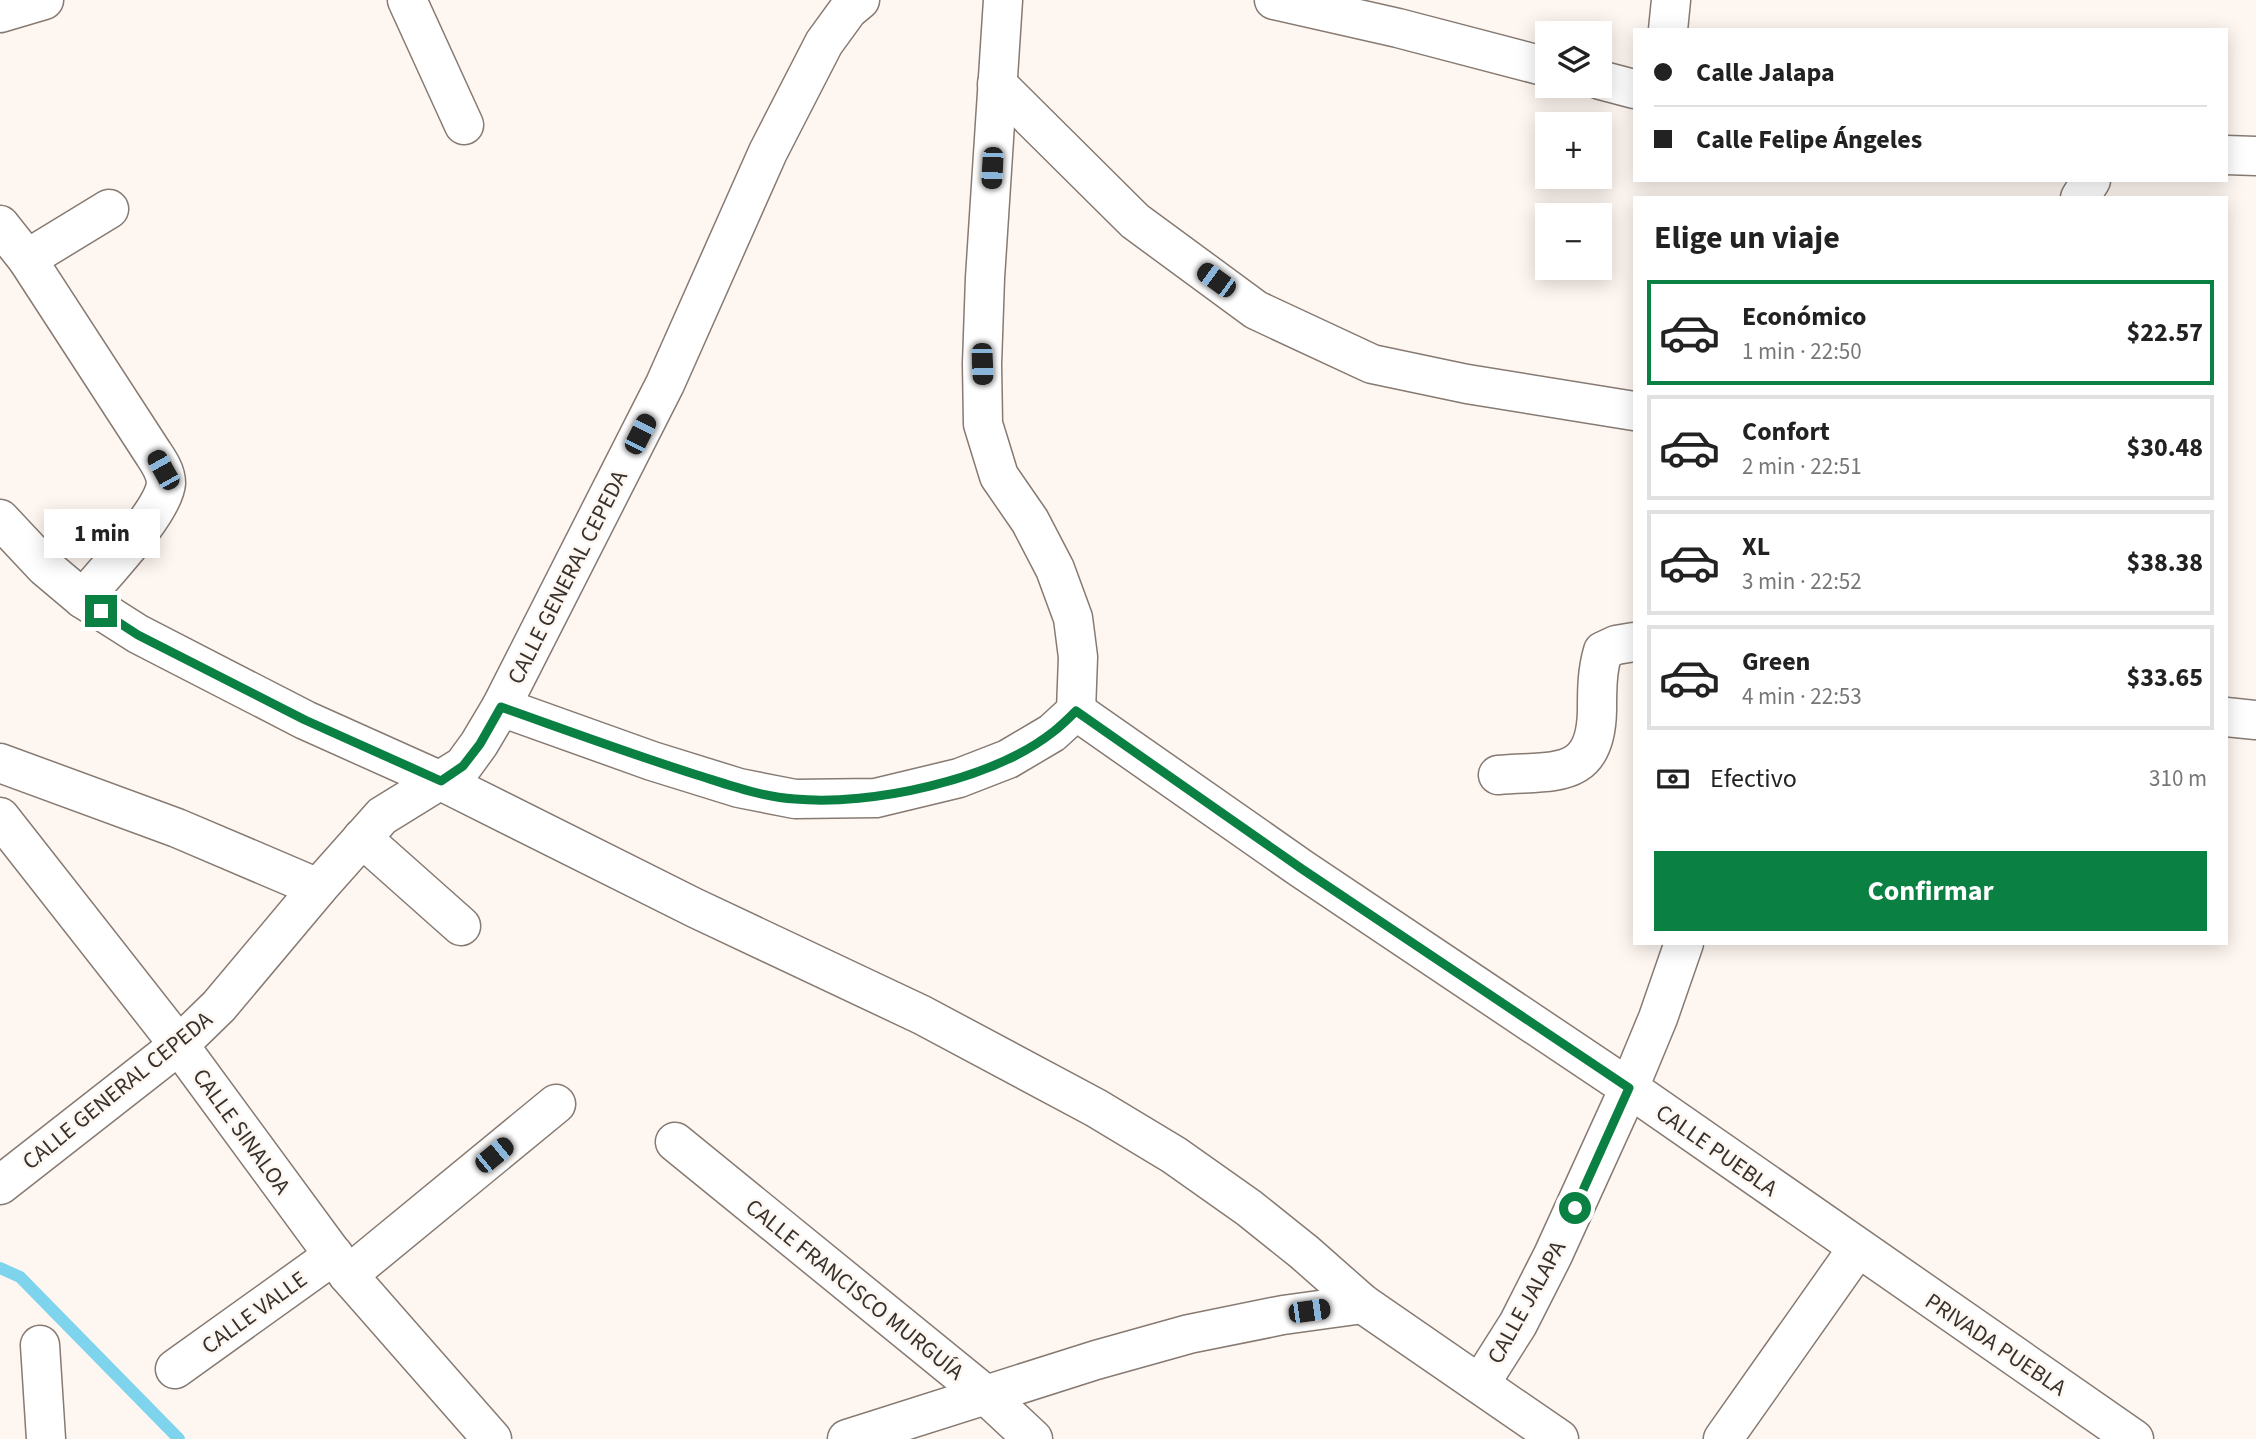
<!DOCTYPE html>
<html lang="es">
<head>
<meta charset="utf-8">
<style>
	:root { --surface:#fff; --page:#f6f6f6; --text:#222; --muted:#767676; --line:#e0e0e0; --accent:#0b8043 }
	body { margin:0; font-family:"Source Sans 3",sans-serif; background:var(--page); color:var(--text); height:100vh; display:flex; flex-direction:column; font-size:26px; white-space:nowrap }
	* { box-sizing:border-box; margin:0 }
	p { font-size:23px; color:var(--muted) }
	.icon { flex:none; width:38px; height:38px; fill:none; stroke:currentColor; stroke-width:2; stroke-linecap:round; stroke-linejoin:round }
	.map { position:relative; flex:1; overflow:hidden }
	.panel { position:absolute; left:1633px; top:196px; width:595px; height:749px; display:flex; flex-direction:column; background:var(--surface); border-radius:0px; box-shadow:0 4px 18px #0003 }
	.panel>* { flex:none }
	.top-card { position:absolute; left:1633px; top:28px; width:595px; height:154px; border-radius:0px; box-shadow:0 4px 18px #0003; display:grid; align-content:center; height:154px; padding:0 21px; background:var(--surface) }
	.controls { position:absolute; left:1535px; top:21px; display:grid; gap:14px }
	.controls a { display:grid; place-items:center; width:77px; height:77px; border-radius:0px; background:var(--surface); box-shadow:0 4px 18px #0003; font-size:35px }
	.end { position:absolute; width:32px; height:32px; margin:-16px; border:9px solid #0b8043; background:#fff; box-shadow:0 0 0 4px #fff }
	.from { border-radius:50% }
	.bubble { position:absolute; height:49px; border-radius:0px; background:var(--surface); box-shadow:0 4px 18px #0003; font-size:23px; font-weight:700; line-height:49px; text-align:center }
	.car { position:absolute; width:21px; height:42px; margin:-21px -10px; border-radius:9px; box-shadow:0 0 5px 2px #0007; background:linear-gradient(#222 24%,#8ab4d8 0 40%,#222 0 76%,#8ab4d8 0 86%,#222 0) }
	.top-card b { display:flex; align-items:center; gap:24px; height:66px; font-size:26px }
	.top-card b+b { border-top:2px solid var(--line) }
	.top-card i { width:18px; height:18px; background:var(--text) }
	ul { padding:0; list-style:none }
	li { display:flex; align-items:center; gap:21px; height:105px; margin:0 14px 10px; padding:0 7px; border:4px solid var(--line); border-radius:0px }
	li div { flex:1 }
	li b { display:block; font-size:26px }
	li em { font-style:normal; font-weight:700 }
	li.selected { border-color:var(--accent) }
	li>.icon { width:63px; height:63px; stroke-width:1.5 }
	h2 { padding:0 21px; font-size:32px; line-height:84px }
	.pay { display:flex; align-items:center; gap:18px; height:77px; padding:0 21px; font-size:26px }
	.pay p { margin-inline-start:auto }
	.cta { display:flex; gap:14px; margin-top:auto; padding:14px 21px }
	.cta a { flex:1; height:80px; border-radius:0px; background:var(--accent); color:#fff; font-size:28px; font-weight:700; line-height:80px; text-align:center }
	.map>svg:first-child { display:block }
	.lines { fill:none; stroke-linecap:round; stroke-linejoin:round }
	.stream { stroke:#7dd4ec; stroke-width:12 }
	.minor-casing { stroke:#867a72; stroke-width:41 }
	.minor { stroke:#fff; stroke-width:38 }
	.route { stroke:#0b8043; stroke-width:9 }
	.labels { text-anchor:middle; stroke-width:5; stroke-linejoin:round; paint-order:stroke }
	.street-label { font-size:23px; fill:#36312d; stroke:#fef6f0 }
</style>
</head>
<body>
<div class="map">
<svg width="2256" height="1439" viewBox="0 0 2256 1439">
	<rect width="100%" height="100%" fill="#fef6f0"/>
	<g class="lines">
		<polyline class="stream" points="0,1268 20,1277 179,1439"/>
		<g class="minor-casing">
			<g id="minor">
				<polyline points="407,0 464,125"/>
				<polyline points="1003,0 985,278 982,364 983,424 999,476 1030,521 1055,569 1073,618 1078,657 1076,711"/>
				<polyline points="1274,0 1398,28 1547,67"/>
				<polyline points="0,13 44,0"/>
				<polyline points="1668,30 1671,0"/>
				<polyline points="1600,80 1634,89"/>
				<polyline points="997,84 1135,221 1256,310 1372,364 1467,384 1634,411"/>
				<polyline points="2226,155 2256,156"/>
				<polyline points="2080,198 2091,180"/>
				<polyline points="0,225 27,259 109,209"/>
				<path d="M27,259L153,453C159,462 166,472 166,483C164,512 102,575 83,599"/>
				<polyline points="0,519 45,567 83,599 138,634 305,720 441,781 695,908 922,1015 1096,1108 1174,1155 1249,1208 1304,1252 1363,1304 1559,1439"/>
				<polyline points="501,707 652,761 739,788 795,799 876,798 959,778 1008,759 1052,733 1076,711"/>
				<polyline points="1076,711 1302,869 1629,1088 2134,1439"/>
				<polyline points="2226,717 2256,720"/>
				<polyline points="0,763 177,828 318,888"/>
				<path d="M1498,775C1553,770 1596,782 1597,710C1597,690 1597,671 1603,651L1616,645L1634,642"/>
				<polyline points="0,817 179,1045 348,1275 492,1439"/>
				<polyline points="362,838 461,926"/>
				<polyline points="675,1142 987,1396 1033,1439"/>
				<polyline points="0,1185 179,1045 219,1006 318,888 382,816 463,766 479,744 501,707 665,384 768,152 824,43 848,10 860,0"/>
				<polyline points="348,1275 556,1104"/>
				<polyline points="40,1345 46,1439"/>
				<polyline points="175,1369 334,1255"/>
				<polyline points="1480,1384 1518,1324 1553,1255 1629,1088 1658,1018 1684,943"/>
				<polyline points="847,1439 1096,1360 1189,1334 1283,1315 1363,1304"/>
				<polyline points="1723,1439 1857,1249"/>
			</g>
		</g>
		<use href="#minor" class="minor"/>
	</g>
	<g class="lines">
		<path class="route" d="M101,611L138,635L305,720L441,781L463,766L480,744L501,707C566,730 631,754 697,775C729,785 762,797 795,799C871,806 992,780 1053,732C1061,726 1069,718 1076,711L1302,869L1629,1088L1575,1208"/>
	</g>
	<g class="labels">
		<g class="street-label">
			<text transform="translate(567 577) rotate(-63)" y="8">CALLE GENERAL CEPEDA</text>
			<text transform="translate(117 1090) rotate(-39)" y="8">CALLE GENERAL CEPEDA</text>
			<text transform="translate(242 1131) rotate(54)" y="8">CALLE SINALOA</text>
			<text transform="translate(1717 1150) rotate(35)" y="8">CALLE PUEBLA</text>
			<text transform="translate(855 1289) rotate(39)" y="8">CALLE FRANCISCO MURGUÍA</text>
			<text transform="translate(1526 1302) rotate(-61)" y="8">CALLE JALAPA</text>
			<text transform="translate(254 1312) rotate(-36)" y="8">CALLE VALLE</text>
			<text transform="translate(1996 1344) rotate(34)" y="8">PRIVADA PUEBLA</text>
		</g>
	</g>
</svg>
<div class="controls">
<a><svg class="icon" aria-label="layers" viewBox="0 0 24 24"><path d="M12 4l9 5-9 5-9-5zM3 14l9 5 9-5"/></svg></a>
<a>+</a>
<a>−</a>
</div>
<i class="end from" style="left:1575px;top:1208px"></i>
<i class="end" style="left:101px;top:611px"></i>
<div class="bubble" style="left:44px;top:509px;width:116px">1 min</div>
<i class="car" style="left:992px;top:168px;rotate:183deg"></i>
<i class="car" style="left:1216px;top:280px;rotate:306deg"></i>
<i class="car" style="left:982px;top:364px;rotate:178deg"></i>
<i class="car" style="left:640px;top:434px;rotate:27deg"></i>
<i class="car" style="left:163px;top:470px;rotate:331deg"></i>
<i class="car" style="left:494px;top:1155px;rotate:51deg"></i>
<i class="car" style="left:1309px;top:1311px;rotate:82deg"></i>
<div class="top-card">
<b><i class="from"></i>Calle Jalapa</b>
<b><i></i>Calle Felipe Ángeles</b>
</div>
<section class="panel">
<h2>Elige un viaje</h2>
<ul>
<li class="selected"><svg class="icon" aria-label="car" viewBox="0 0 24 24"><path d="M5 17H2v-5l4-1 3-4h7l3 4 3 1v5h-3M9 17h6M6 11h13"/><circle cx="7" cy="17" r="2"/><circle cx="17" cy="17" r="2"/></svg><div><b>Económico</b><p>1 min · 22:50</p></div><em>$22.57</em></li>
<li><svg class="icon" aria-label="car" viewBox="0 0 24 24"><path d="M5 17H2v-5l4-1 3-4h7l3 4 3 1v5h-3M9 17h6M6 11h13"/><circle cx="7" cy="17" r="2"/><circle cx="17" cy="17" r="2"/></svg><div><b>Confort</b><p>2 min · 22:51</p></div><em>$30.48</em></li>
<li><svg class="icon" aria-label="car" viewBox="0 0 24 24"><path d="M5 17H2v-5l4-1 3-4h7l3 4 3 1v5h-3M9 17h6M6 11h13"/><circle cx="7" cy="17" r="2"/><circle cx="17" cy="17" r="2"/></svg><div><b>XL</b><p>3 min · 22:52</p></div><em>$38.38</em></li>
<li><svg class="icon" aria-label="car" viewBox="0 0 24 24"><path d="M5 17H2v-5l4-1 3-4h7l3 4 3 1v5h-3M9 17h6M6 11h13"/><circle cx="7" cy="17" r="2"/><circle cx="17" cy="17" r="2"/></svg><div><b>Green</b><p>4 min · 22:53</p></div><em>$33.65</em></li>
</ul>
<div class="pay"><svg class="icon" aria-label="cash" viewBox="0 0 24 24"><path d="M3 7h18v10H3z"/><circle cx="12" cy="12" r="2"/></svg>Efectivo<p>310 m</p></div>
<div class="cta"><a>Confirmar</a></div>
</section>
</div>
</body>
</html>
